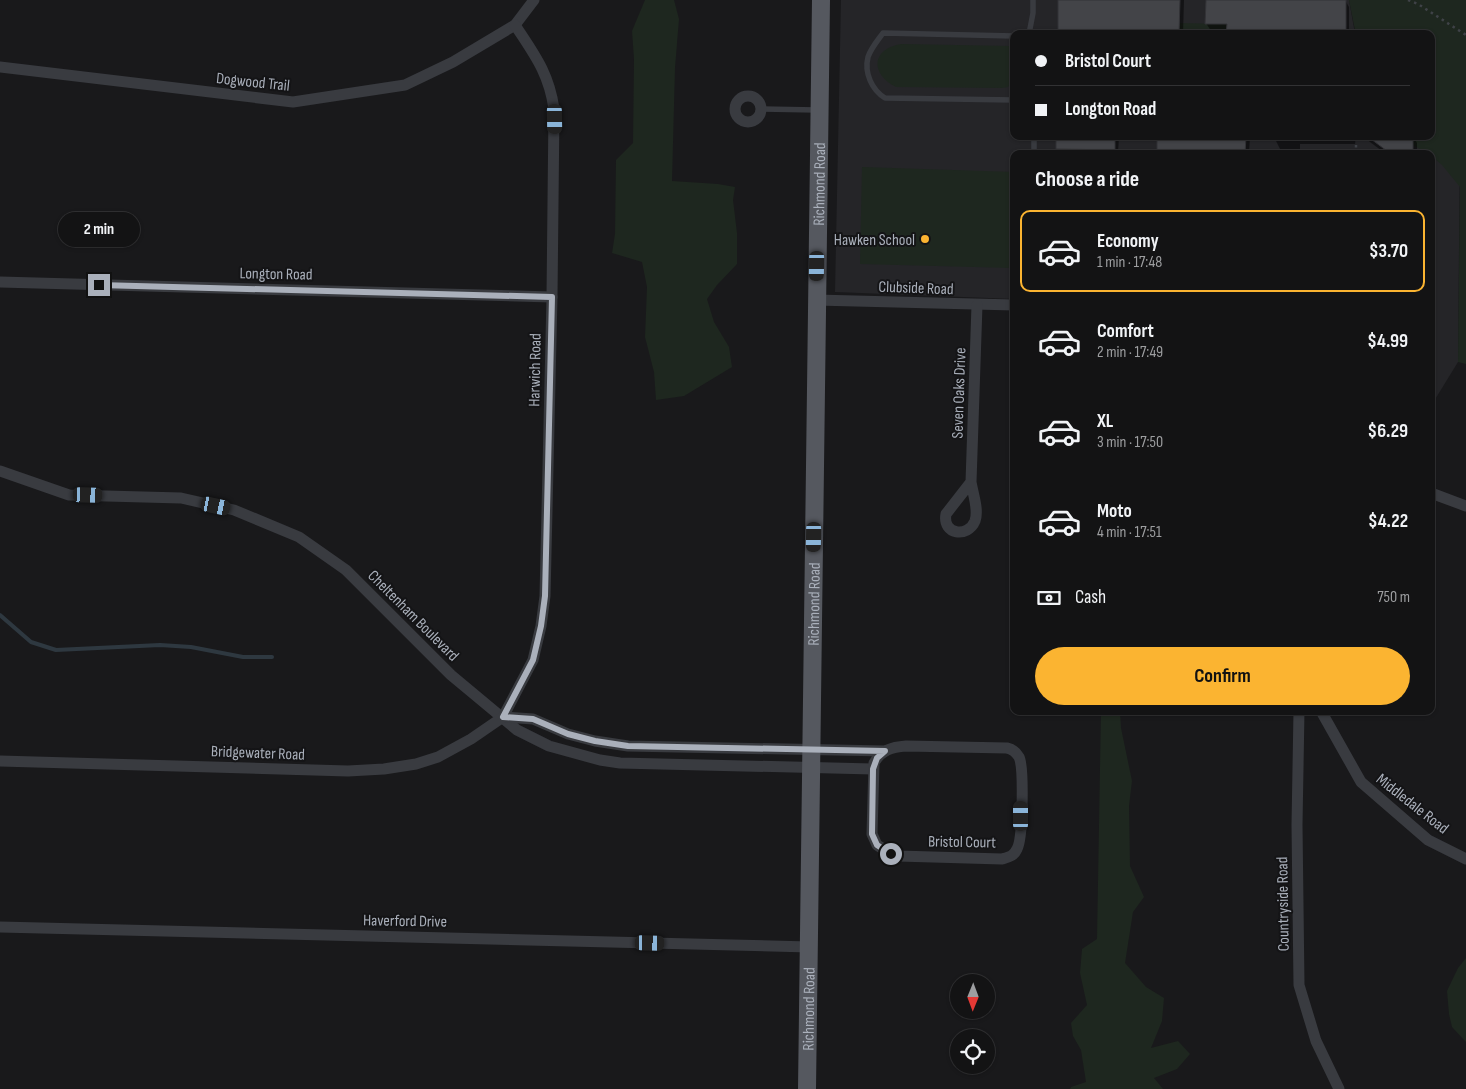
<!DOCTYPE html>
<html lang="en">
<head>
<meta charset="utf-8">
<style>
	:root { --surface:#131314; --page:#1c1c1d; --text:#f1f3f6; --muted:#9d9ea0; --line:#323234; --accent:#fbb431 }
	body { margin:0; font-family:"Sofia Sans Condensed",sans-serif; background:var(--page); color:var(--text); height:100vh; display:flex; flex-direction:column; font-size:19px; white-space:nowrap }
	* { box-sizing:border-box; margin:0 }
	p { font-size:16px; color:var(--muted) }
	.icon { flex:none; width:28px; height:28px; fill:none; stroke:currentColor; stroke-width:2; stroke-linecap:round; stroke-linejoin:round }
	.map { position:relative; flex:1; overflow:hidden }
	.details { position:absolute; left:1010px; top:150px; width:425px; height:565px; display:flex; flex-direction:column; background:var(--surface); border-radius:10px; box-shadow:0 1px 4px #0004,0 0 0 1px var(--line) }
	.details>* { flex:none }
	.banner { position:absolute; left:1010px; top:30px; width:425px; height:110px; border-radius:10px; box-shadow:0 1px 4px #0004,0 0 0 1px var(--line); display:grid; align-content:center; height:110px; padding:0 25px; background:var(--surface) }
	.needle { width:32px; rotate:181deg }
	.buttons { position:absolute; left:950px; top:974px; display:grid; gap:10px }
	.buttons a { display:grid; place-items:center; width:45px; height:45px; border-radius:50%; background:var(--surface); box-shadow:0 1px 4px #0004,0 0 0 1px var(--line); font-size:25px }
	.end { position:absolute; width:22px; height:22px; margin:-11px; border:6px solid #aab0bb; background:#111; box-shadow:0 0 0 2px #111 }
	.from { border-radius:50% }
	.bubble { position:absolute; height:35px; border-radius:18px; background:var(--surface); box-shadow:0 1px 4px #0004,0 0 0 1px var(--line); font-size:16px; font-weight:700; line-height:35px; text-align:center }
	.car { position:absolute; width:15px; height:30px; margin:-15px -8px; border-radius:6px; box-shadow:0 0 4px 1px #0007; background:linear-gradient(#222 24%,#8ab4d8 0 40%,#222 0 76%,#8ab4d8 0 86%,#222 0) }
	.banner b { display:flex; align-items:center; gap:18px; height:48px; font-size:19px }
	.banner b+b { border-top:1px solid var(--line) }
	.banner i { width:12px; height:12px; background:var(--text) }
	ul { padding:0; list-style:none }
	li { display:flex; align-items:center; gap:15px; height:82px; margin:0 10px 8px; padding:0 15px; border:2px solid transparent; border-radius:10px }
	li div { flex:1 }
	li b { display:block; font-size:19px }
	li em { font-style:normal; font-weight:700 }
	li.selected { border-color:var(--accent) }
	li>.icon { width:45px; height:45px; stroke-width:1.5 }
	h2 { padding:0 25px; font-size:22px; line-height:60px }
	.pay { display:flex; align-items:center; gap:12px; height:55px; padding:0 25px; font-size:19px }
	.pay p { margin-inline-start:auto }
	.primary-button { display:flex; gap:10px; margin-top:auto; padding:10px 25px }
	.primary-button a { flex:1; height:58px; border-radius:30px; background:var(--accent); color:#111; font-size:20px; font-weight:700; line-height:58px; text-align:center }
	.map>svg:first-child { display:block }
	.built { fill:#252528 }
	.green { fill:#1e271f }
	.shadow { fill:#0007 }
	.lines { fill:none; stroke-linecap:round; stroke-linejoin:round }
	.stream { stroke:#2e3840; stroke-width:4 }
	.building { fill:#434448; stroke:#333337 }
	.path { stroke:#3f4247; stroke-width:2.5; stroke-dasharray:2.5 4; stroke-linecap:butt }
	.lane { stroke:#393b40; stroke-width:5.5 }
	.street { stroke:#393b40; stroke-width:11 }
	.primary { stroke:#55585f; stroke-width:18 }
	.route { stroke:#aab0bb; stroke-width:6 }
	.poi-dot { fill:#fbb431; stroke:#141416; stroke-width:2 }
	.labels { text-anchor:middle; stroke-width:4; stroke-linejoin:round; paint-order:stroke }
	.street-label { font-size:16px; fill:#aab0bb; stroke:#141416 }
	.poi-label { font-size:16px; fill:#aab0bb; stroke:#141416; text-anchor:end }
</style>
</head>
<body>
<div class="map">
<svg width="1466" height="1089" viewBox="0 0 1466 1089">
	<rect width="100%" height="100%" fill="#19191b"/>
	<polygon class="built" points="841,0 1349,0 1355,34 1014,34 1014,136 1460,136 1458,362 1431,406 1431,154 1014,154 1014,299 835,292"/>
	<g class="green">
		<polygon points="645,0 674,0 679,19 675,68 672,181 718,184 735,187 733,200 737,233 737,264 717,285 707,299 714,322 729,347 732,367 684,396 656,400 654,372 645,337 647,287 642,262 612,253 615,234 616,160 633,143 634,59 632,31"/>
		<polygon points="1349,0 1466,0 1466,364 1458,362 1460,187 1442,165 1431,156 1431,154 1428,154 1413,145 1413,136 1431,136 1431,34 1346,34 1346,31 1355,30"/>
		<polygon points="1174,23 1232,24 1226,34 1179,34"/>
		<path d="M901,44L1010,46L1014,50L1013,80L1008,87L1002,88L896,87C870,74 871,49 901,44Z"/>
		<polygon points="862,167 1014,172 1012,268 860,264"/>
		<polygon points="1101,711 1120,711 1121,728 1132,781 1129,806 1130,866 1144,897 1133,912 1125,963 1146,987 1164,998 1162,1021 1151,1048 1178,1041 1190,1054 1177,1069 1154,1078 1163,1089 1070,1089 1071,1087 1086,1082 1081,1050 1073,1036 1071,1023 1087,1005 1080,973 1082,949 1097,939"/>
		<polygon points="1466,958 1466,1042 1452,1027 1449,1014 1447,991 1458,968"/>
	</g>
	<g class="shadow">
		<polygon points="1059,0 1184,0 1183,34 1059,34"/>
		<polygon points="1207,0 1345,0 1349,7 1349,34 1228,34 1228,31 1211,31 1206,23"/>
		<polygon points="1057,136 1119,136 1118,154 1060,154 1057,149"/>
		<polygon points="1158,136 1250,136 1249,154 1158,154"/>
		<polygon points="1276,136 1356,136 1355,144 1300,144 1300,149 1280,149 1276,141"/>
		<polygon points="1362,136 1413,136 1417,143 1417,154 1386,154"/>
		<polygon points="1431,167 1433,170 1432,222 1431,222"/>
	</g>
	<g class="lines">
		<polyline class="stream" points="0,615 31,642 56,650 160,645 191,647 243,657 272,657"/>
	</g>
	<g class="building">
		<polygon points="1058,0 1180,0 1179,34 1058,34"/>
		<polygon points="1206,0 1346,0 1346,34 1226,34 1227,24 1205,24"/>
		<polygon points="1056,136 1115,136 1115,150 1056,149"/>
		<polygon points="1157,136 1246,136 1245,154 1157,154"/>
		<polygon points="1367,136 1413,136 1413,151 1397,151 1396,154 1391,154"/>
	</g>
	<g class="lines">
		<g class="path">
			<polyline points="1408,0 1418,4 1466,35"/>
			<polyline points="1356,154 1356,136"/>
		</g>
		<g class="lane">
			<polyline points="1029,34 1033,13 1033,0"/>
			<path d="M1014,36L883,33C878,40 871,48 868,57C864,73 872,90 885,98L1014,100"/>
			<polyline points="761,109 817,110"/>
			<polyline points="1034,136 1034,154"/>
		</g>
		<g class="street">
			<polyline points="0,67 293,102 405,85 453,62 515,25 534,0"/>
			<circle cx="748" cy="109" r="13"/>
			<polyline points="0,282 552,297"/>
			<polyline points="816,300 1014,305"/>
			<polyline points="0,471 69,495 181,498 234,510 299,537 346,570 451,675 517,730 549,746 600,760 620,763 873,769"/>
			<path d="M971,482C973,494 979,510 975,521C968,538 942,535 946,514L971,482L977,305"/>
			<polyline points="1431,493 1466,506"/>
			<polyline points="1299,711 1297,825 1299,985 1316,1041 1339,1089"/>
			<polyline points="1321,711 1361,782 1428,840 1466,859"/>
			<polyline points="503,717 533,719 568,734 595,741 628,746 885,751"/>
			<path d="M906,746L1007,748C1012,749 1016,752 1019,757C1024,767 1023,839 1017,849C1014,856 1009,857 1002,859L898,856L891,854L877,845L872,834L874,763C881,750 892,747 906,746Z"/>
			<path d="M0,761L348,771L384,769L416,764L438,757L471,739L503,717L533,660L541,626L545,596L552,297L554,109C549,73 534,54 515,25"/>
			<polyline points="0,927 810,947"/>
		</g>
		<path class="primary" id="s1" d="M807,1089L821,0"/>
	</g>
	<g class="lines">
		<polyline class="route" points="99,285 552,297 545,596 541,626 533,660 503,717 533,719 568,734 595,741 628,746 885,751 877,758 873,769 872,834 877,845 891,854"/>
	</g>
	<circle class="poi-dot" cx="925" cy="239" r="5"/>
	<g class="labels">
		<g class="street-label">
			<text transform="translate(253 81) rotate(6)" y="6">Dogwood Trail</text>
			<text dy="6" stroke="none"><textPath href="#s1" startOffset="905">Richmond Road</textPath></text>
			<text transform="translate(276 273) rotate(1)" y="6">Longton Road</text>
			<text transform="translate(916 287) rotate(2)" y="6">Clubside Road</text>
			<text transform="translate(534 370) rotate(-89)" y="6">Harwich Road</text>
			<text transform="translate(958 393) rotate(-88)" y="6">Seven Oaks Drive</text>
			<text dy="6" stroke="none"><textPath href="#s1" startOffset="485">Richmond Road</textPath></text>
			<text transform="translate(414 615) rotate(45)" y="6">Cheltenham Boulevard</text>
			<text transform="translate(258 752) rotate(2)" y="6">Bridgewater Road</text>
			<text transform="translate(1413 803) rotate(38)" y="6">Middledale Road</text>
			<text transform="translate(962 841) rotate(1)" y="6">Bristol Court</text>
			<text transform="translate(1282 904) rotate(-91)" y="6">Countryside Road</text>
			<text transform="translate(405 920) rotate(1)" y="6">Haverford Drive</text>
			<text dy="6" stroke="none"><textPath href="#s1" startOffset="80">Richmond Road</textPath></text>
		</g>
		<g class="poi-label">
			<text x="915" y="245">Hawken School</text>
		</g>
	</g>
</svg>
<div class="buttons">
<a><svg class="needle" viewBox="-14 -14 28 28"><path d="M0-13l5 13h-10z" fill="#e53935"/><path d="M0 13l5-13h-10z" fill="#9d9ea0"/></svg></a>
<a><svg class="icon" aria-label="locate" viewBox="0 0 24 24"><circle cx="12" cy="12" r="6"/><path d="M12 2v4M12 18v4M2 12h4M18 12h4"/></svg></a>
</div>
<i class="end from" style="left:891px;top:854px"></i>
<i class="end" style="left:99px;top:285px"></i>
<div class="bubble" style="left:58px;top:212px;width:82px">2 min</div>
<i class="car" style="left:555px;top:119px;rotate:179deg"></i>
<i class="car" style="left:817px;top:266px;rotate:181deg"></i>
<i class="car" style="left:88px;top:495px;rotate:92deg"></i>
<i class="car" style="left:216px;top:506px;rotate:102deg"></i>
<i class="car" style="left:814px;top:537px;rotate:181deg"></i>
<i class="car" style="left:1021px;top:816px;rotate:0deg"></i>
<i class="car" style="left:650px;top:943px;rotate:91deg"></i>
<div class="banner">
<b><i class="from"></i>Bristol Court</b>
<b><i></i>Longton Road</b>
</div>
<section class="details">
<h2>Choose a ride</h2>
<ul>
<li class="selected"><svg class="icon" aria-label="car" viewBox="0 0 24 24"><path d="M5 17H2v-5l4-1 3-4h7l3 4 3 1v5h-3M9 17h6M6 11h13"/><circle cx="7" cy="17" r="2"/><circle cx="17" cy="17" r="2"/></svg><div><b>Economy</b><p>1 min · 17:48</p></div><em>$3.70</em></li>
<li><svg class="icon" aria-label="car" viewBox="0 0 24 24"><path d="M5 17H2v-5l4-1 3-4h7l3 4 3 1v5h-3M9 17h6M6 11h13"/><circle cx="7" cy="17" r="2"/><circle cx="17" cy="17" r="2"/></svg><div><b>Comfort</b><p>2 min · 17:49</p></div><em>$4.99</em></li>
<li><svg class="icon" aria-label="car" viewBox="0 0 24 24"><path d="M5 17H2v-5l4-1 3-4h7l3 4 3 1v5h-3M9 17h6M6 11h13"/><circle cx="7" cy="17" r="2"/><circle cx="17" cy="17" r="2"/></svg><div><b>XL</b><p>3 min · 17:50</p></div><em>$6.29</em></li>
<li><svg class="icon" aria-label="car" viewBox="0 0 24 24"><path d="M5 17H2v-5l4-1 3-4h7l3 4 3 1v5h-3M9 17h6M6 11h13"/><circle cx="7" cy="17" r="2"/><circle cx="17" cy="17" r="2"/></svg><div><b>Moto</b><p>4 min · 17:51</p></div><em>$4.22</em></li>
</ul>
<div class="pay"><svg class="icon" aria-label="cash" viewBox="0 0 24 24"><path d="M3 7h18v10H3z"/><circle cx="12" cy="12" r="2"/></svg>Cash<p>750 m</p></div>
<div class="primary-button"><a>Confirm</a></div>
</section>
</div>
</body>
</html>
